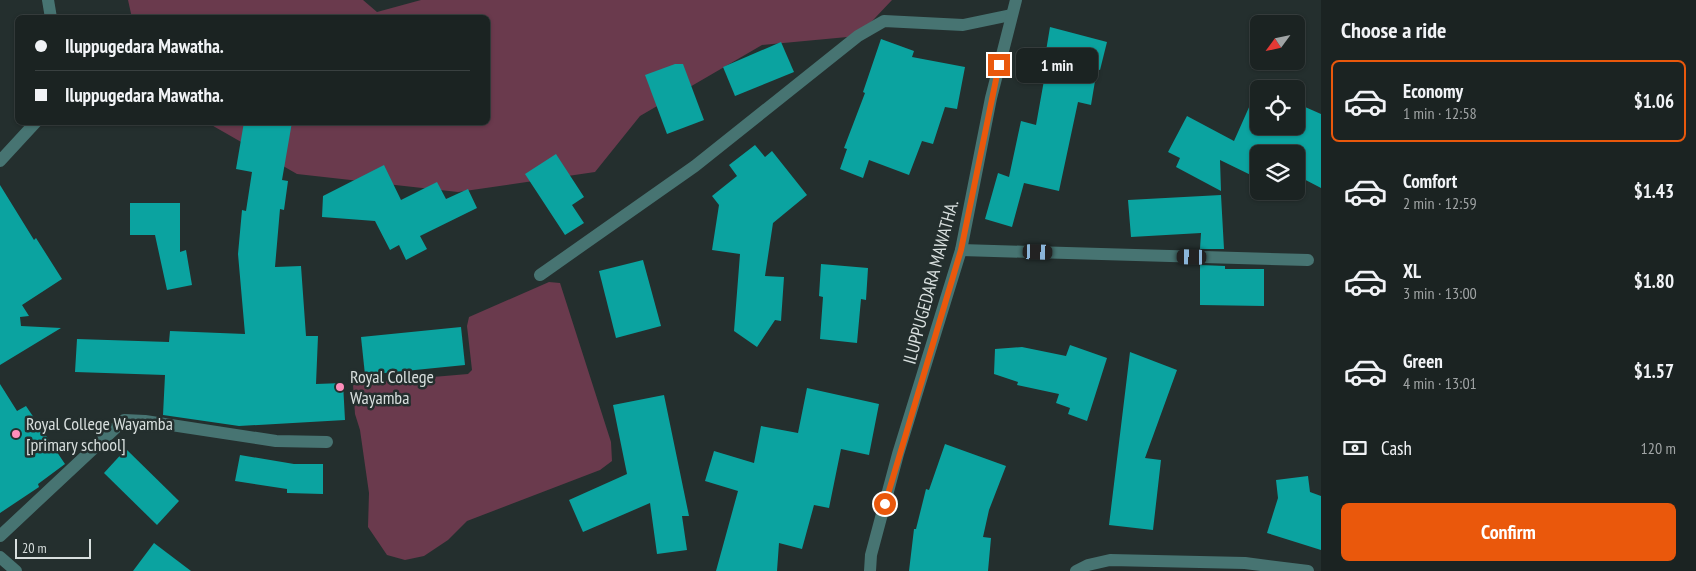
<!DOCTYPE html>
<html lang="en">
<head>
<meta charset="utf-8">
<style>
	:root { --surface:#1b2322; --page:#242b2a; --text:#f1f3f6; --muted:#a0a4a5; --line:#394040; --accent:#ea580c }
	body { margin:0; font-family:"PT Sans Narrow",sans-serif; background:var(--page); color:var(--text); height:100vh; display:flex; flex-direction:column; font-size:19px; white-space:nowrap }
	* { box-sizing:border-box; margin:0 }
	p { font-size:16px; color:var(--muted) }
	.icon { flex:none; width:28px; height:28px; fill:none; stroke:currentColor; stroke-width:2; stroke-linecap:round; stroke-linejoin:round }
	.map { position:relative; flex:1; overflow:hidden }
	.drawer { display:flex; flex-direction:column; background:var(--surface); width:375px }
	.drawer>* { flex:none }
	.guide { position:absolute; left:15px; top:15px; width:475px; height:110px; border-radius:8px; box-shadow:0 1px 4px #0004,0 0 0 1px var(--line); display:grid; align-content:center; height:110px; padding:0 20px; background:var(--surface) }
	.needle { width:32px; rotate:237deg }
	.buttons { position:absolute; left:1250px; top:15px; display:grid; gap:10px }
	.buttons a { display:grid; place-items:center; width:55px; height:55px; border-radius:8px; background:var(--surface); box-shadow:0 1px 4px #0004,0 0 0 1px var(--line); font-size:25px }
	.scale { position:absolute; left:15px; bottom:12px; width:76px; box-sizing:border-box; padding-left:5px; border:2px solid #d8dfde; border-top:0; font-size:14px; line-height:18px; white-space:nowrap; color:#d8dfde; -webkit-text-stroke:4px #242f2e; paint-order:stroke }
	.end { position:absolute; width:22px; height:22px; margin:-11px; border:6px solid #ea580c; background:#fff; box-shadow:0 0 0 2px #fff }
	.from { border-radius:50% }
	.bubble { position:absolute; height:35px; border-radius:8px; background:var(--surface); box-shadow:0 1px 4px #0004,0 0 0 1px var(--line); font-size:16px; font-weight:800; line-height:35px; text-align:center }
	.car { position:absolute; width:15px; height:30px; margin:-15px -8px; border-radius:6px; box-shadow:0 0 4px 1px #0007; background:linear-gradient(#222 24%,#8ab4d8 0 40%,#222 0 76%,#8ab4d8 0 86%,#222 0) }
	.guide b { display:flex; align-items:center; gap:18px; height:48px; font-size:19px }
	.guide b+b { border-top:1px solid var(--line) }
	.guide i { width:12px; height:12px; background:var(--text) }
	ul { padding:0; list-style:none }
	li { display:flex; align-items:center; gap:15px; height:82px; margin:0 10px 8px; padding:0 10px; border:2px solid transparent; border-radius:8px }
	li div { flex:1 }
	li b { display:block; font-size:19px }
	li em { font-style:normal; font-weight:800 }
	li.on { border-color:var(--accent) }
	li>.icon { width:45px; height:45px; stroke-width:1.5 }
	h2 { padding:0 20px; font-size:22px; line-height:60px }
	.pay { display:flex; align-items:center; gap:12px; height:55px; padding:0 20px; font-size:19px }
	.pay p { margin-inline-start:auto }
	.action { display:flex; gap:10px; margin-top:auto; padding:10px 20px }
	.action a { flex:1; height:58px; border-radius:8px; background:var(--accent); color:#fff; font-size:20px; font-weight:800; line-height:58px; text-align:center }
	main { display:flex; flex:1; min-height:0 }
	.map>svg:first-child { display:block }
	.green { fill:#6a3a4d }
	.building { fill:#0ba3a0 }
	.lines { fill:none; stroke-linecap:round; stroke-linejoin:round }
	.minor { stroke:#477472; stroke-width:12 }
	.route { stroke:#ea580c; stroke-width:6 }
	.poi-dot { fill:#ff8ebb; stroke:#242f2e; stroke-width:2 }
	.labels { text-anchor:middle; stroke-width:5; stroke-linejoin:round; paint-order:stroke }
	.street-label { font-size:18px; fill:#d8dfde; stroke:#242f2e }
	.poi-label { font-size:18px; fill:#d8dfde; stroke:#242f2e; text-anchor:start }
</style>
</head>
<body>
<main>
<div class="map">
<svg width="1321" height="571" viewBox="0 0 1321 571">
	<rect width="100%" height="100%" fill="#242f2e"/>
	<g class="green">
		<polygon points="128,0 363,0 377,12 421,0 892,0 858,36 762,45 640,116 595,172 458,192 297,174 208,123 488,122 488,18 132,18"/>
		<polygon points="549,282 560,283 611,442 612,461 600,470 467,521 448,540 424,556 405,560 387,555 368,527 369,493 360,430 355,414 353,385 362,383 468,374 472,370 467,326 469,317"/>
	</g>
	<g class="building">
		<polygon points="1050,27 1107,42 1100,70 1097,69 1091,105 1078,102 1059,191 1024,183 1012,227 985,219 998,173 1009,177 1021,121 1036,125 1048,58 1045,57"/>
		<polygon points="881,39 914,51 912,57 965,67 957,109 945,107 933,144 922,141 909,175 869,160 863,178 840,169 847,149 844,148 865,93 863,92"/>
		<polygon points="781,42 794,72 735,96 723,67"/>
		<polygon points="675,64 683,64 704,120 667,134 645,75"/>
		<polygon points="1258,87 1262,89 1259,89 1259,126 1296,126 1296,103 1321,114 1321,188 1296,175 1296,154 1259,154 1259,179 1220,160 1221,191 1176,167 1180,158 1168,152 1187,116 1234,141"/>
		<polygon points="244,122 292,122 282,180 288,181 284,210 280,209 275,267 301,266 306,336 318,336 316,384 343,383 345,420 239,426 163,415 165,375 75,372 77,339 169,342 170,331 245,334 238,254 242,210 246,211 252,172 236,169"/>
		<polygon points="755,145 765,157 772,151 807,195 773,223 765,276 784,277 781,321 775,320 757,347 734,331 740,254 712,250 719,205 712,196 737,176 729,165"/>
		<polygon points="556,154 584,197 572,205 584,223 565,235 525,174"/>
		<polygon points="384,165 401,200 437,182 446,199 468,189 477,208 420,236 427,249 406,260 399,245 390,250 375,221 322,217 323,196"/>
		<polygon points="0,185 34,240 36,238 62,279 22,305 29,316 20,317 21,326 61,328 0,365"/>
		<polygon points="1221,195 1224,249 1200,249 1201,233 1131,237 1128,200"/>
		<polygon points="130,203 180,203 180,252 186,250 192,285 167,290 155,235 130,235"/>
		<polygon points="643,260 661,326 616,338 599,271"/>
		<polygon points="821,264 868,268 866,300 861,299 857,343 820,339 823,297 819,296"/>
		<polygon points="1200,265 1225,266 1225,269 1264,269 1264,306 1200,305"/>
		<polygon points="461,327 465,365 365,375 361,337"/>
		<polygon points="1070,345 1107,358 1087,421 1068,414 1070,408 1056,403 1059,394 1017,385 1018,382 994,374 995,349 1022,347 1066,356"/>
		<polygon points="1130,352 1177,370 1145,458 1161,460 1153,530 1109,525"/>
		<polygon points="0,384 17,411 26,406 65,464 38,484 39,487 0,513"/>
		<polygon points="807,388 879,404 869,455 841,449 829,508 814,505 802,549 779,543 777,571 716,571 738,491 705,481 714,451 754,463 761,426 798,433"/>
		<polygon points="664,395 689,516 682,516 687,550 657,554 650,503 583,532 569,500 627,474 613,405"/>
		<polygon points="945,444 1006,466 989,510 983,537 991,538 988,571 909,571 914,529 916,529 926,489 929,490"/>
		<polygon points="126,449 179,501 157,525 104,473"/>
		<polygon points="240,455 294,464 323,464 323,494 287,493 287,489 235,481"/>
		<polygon points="1308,476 1310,492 1321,496 1321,550 1267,533 1278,498 1276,480"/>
		<polygon points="154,543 191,571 133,571"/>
	</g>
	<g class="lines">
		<g class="minor">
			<polyline points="48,0 51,18"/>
			<polyline points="0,161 36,122"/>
			<polyline points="961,250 1308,260"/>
			<polyline points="540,275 695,166 858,36 884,21 963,25 1011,15"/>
			<polyline points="0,536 124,420 145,421 276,441 327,442"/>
			<polyline points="0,557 16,571"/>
			<polyline points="870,571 871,555 898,454 961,250 991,98 1016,0"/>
			<polyline points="1076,571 1088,565 1110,560 1245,563 1308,571"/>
		</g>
	</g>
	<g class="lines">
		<polyline class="route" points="885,504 961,250 999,65"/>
	</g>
	<g class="poi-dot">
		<circle cx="340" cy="387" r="5"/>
		<circle cx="16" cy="434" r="5"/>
	</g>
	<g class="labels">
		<g class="street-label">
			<text transform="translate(931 282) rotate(-75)" y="6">ILUPPUGEDARA MAWATHA.</text>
		</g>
		<g class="poi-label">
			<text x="350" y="383">Royal College<tspan x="350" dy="21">Wayamba</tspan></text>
			<text x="26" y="430">Royal College Wayamba<tspan x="26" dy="21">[primary school]</tspan></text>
		</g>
	</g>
</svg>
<div class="buttons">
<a><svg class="needle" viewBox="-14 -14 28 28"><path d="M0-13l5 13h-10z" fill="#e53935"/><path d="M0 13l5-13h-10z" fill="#a0a4a5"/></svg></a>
<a><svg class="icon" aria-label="locate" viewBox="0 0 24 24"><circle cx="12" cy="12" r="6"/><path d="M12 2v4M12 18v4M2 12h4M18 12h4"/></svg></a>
<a><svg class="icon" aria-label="layers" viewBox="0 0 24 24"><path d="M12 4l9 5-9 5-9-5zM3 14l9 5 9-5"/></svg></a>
</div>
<div class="scale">20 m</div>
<i class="end from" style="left:885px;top:504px"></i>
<i class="end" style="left:999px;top:65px"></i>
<div class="bubble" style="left:1016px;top:48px;width:82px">1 min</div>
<i class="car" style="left:1038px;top:252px;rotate:92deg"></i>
<i class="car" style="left:1192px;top:257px;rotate:271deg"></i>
<div class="guide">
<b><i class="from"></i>Iluppugedara Mawatha.</b>
<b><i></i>Iluppugedara Mawatha.</b>
</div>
</div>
<section class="drawer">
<h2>Choose a ride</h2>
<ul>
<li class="on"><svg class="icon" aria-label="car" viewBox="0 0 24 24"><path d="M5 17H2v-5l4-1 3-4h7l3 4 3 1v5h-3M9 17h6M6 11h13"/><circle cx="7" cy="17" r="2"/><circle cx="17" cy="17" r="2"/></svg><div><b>Economy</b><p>1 min · 12:58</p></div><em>$1.06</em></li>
<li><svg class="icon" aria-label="car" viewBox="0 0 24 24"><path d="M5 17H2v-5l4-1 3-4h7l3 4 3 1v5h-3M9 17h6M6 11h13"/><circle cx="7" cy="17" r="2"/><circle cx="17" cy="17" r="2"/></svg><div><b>Comfort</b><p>2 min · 12:59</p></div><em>$1.43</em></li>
<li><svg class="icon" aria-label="car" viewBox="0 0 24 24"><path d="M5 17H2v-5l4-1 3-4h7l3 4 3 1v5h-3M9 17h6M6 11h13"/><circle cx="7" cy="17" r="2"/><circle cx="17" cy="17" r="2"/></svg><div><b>XL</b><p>3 min · 13:00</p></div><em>$1.80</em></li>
<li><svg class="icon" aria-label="car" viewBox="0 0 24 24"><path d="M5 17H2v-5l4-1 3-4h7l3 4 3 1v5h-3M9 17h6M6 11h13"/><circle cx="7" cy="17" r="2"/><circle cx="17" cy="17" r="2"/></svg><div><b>Green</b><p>4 min · 13:01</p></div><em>$1.57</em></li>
</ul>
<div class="pay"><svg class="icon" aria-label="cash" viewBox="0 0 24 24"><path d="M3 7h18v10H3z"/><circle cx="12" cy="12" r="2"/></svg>Cash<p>120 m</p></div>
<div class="action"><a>Confirm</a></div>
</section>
</main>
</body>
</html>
